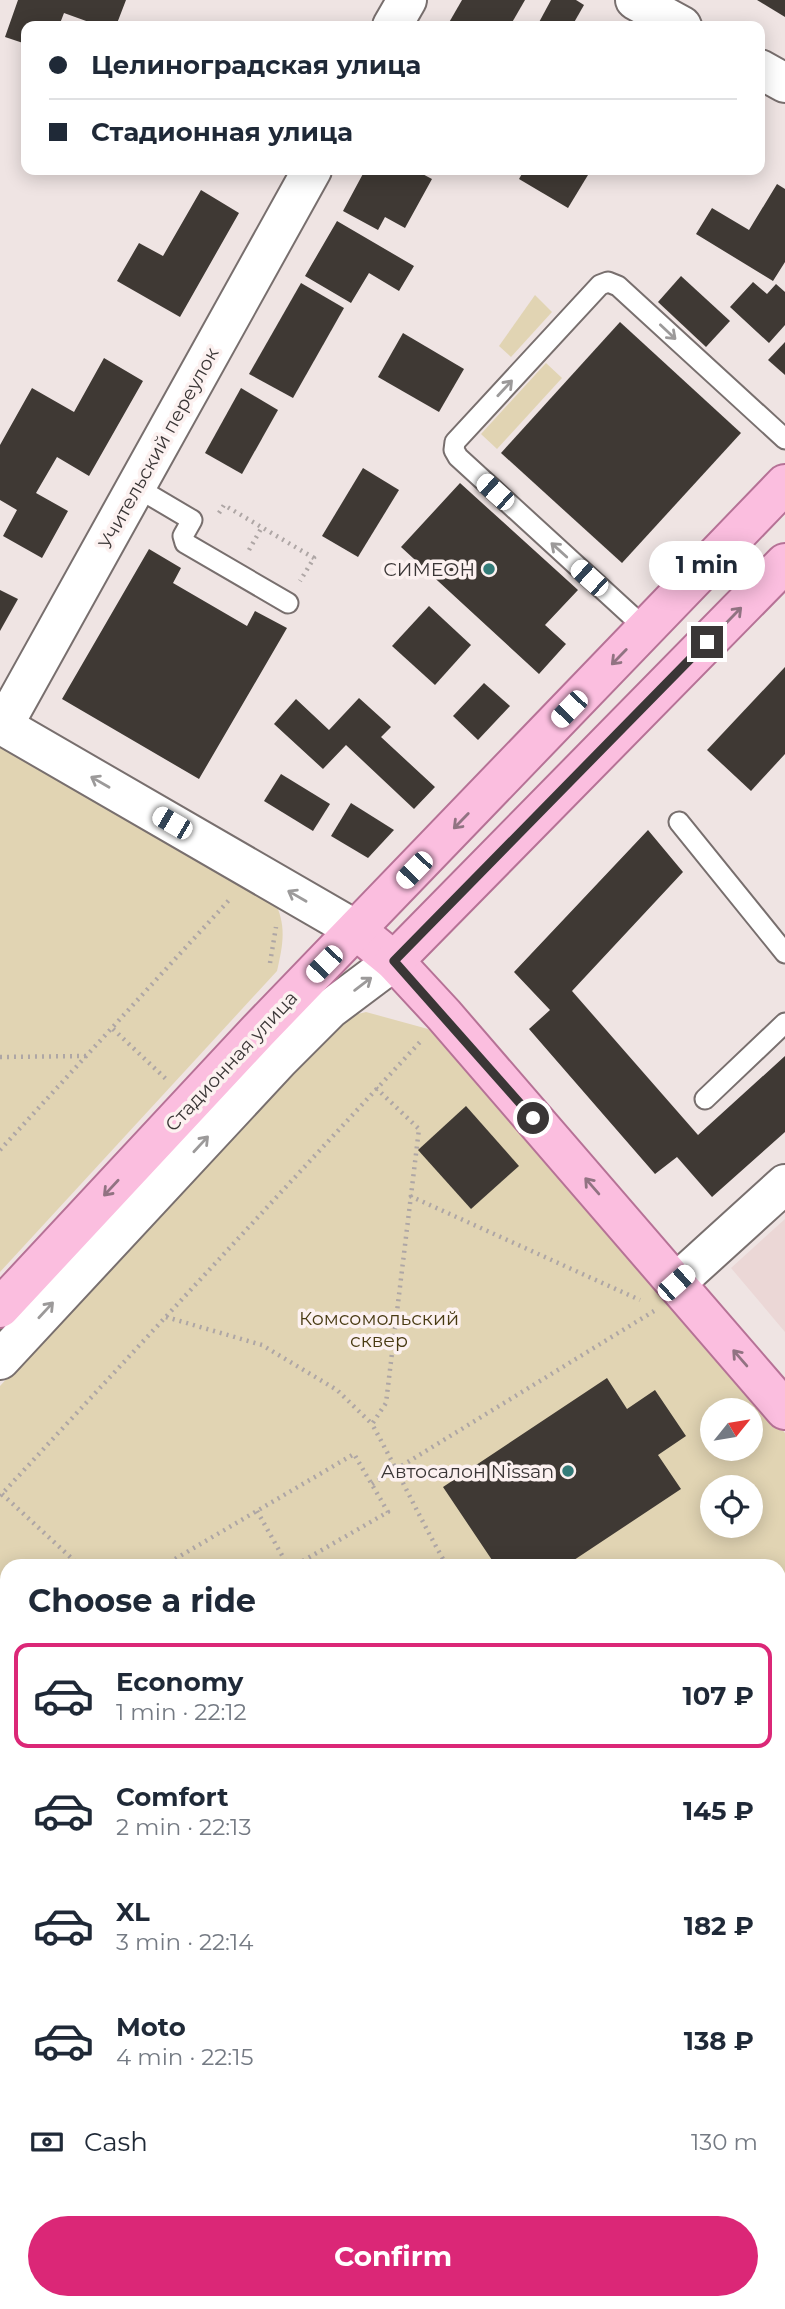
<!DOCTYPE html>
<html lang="en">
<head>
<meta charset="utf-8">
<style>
	:root { --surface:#fff; --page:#f2f2f3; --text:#1f2937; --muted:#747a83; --line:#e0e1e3; --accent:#db2777 }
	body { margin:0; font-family:Montserrat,sans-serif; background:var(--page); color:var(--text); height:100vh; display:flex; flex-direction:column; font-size:26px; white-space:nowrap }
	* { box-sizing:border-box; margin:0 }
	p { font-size:23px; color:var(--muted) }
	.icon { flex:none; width:38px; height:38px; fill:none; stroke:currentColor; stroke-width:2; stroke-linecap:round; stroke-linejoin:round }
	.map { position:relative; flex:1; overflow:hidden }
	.drawer { position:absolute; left:0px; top:1559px; width:786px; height:751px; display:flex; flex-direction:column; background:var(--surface); border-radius:21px 21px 0 0; box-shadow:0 4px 18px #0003 }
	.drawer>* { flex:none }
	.guide { position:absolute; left:21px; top:21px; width:744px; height:154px; border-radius:14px; box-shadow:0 4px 18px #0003; display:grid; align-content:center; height:154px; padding:0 28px; background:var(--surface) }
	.needle { width:46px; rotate:60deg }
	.fabs { position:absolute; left:700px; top:1398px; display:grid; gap:14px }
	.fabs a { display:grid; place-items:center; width:63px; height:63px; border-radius:50%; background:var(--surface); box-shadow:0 4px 18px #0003; font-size:35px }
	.end { position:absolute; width:32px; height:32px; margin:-16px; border:9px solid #3a3636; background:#fff; box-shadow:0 0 0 4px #fff }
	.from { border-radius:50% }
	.bubble { position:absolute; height:49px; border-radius:24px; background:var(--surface); box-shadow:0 4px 18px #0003; font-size:23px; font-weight:700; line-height:49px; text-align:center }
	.car { position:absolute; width:21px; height:42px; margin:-21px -10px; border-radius:9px; box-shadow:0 0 5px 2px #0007; background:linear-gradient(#fff 24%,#345 0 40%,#fff 0 76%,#345 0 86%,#fff 0) }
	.guide b { display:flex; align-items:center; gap:24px; height:66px; font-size:26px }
	.guide b+b { border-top:2px solid var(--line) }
	.guide i { width:18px; height:18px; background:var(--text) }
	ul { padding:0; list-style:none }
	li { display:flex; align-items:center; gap:21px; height:105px; margin:0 14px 10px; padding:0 14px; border:4px solid transparent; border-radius:14px }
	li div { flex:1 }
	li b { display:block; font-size:26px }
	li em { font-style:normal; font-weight:700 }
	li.current { border-color:var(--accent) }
	li>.icon { width:63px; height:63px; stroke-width:1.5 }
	h2 { padding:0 28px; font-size:32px; line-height:84px }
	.pay { display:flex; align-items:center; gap:18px; height:77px; padding:0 28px; font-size:26px }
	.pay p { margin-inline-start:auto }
	.cta { display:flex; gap:14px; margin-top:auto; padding:14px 28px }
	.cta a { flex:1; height:80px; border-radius:42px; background:var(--accent); color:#fff; font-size:28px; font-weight:700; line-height:80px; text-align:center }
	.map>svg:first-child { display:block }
	.built { fill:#ebd7d6 }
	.green { fill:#e1d4b3; fill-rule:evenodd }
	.building { fill:#3f3934 }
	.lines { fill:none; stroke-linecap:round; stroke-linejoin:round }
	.service-casing { stroke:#786f6e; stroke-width:23 }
	.minor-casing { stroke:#786f6e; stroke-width:42 }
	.primary-casing { stroke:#b67296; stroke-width:42 }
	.path { stroke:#aea6a5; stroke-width:4.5; stroke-dasharray:2 5; stroke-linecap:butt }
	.service { stroke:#fff; stroke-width:19 }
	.minor { stroke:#fff; stroke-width:38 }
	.primary { stroke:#fbbedf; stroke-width:38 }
	.oneway { stroke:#9c9a9a }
	.oneway2 { stroke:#917382 }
	.route { stroke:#3a3636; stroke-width:9 }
	.poi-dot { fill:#337b78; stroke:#fcf1f0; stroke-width:2.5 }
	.labels { text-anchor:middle; stroke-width:7; stroke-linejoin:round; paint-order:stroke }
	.street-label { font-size:19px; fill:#3a3636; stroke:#fcf1f0 }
	.poi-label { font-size:19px; fill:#3a3636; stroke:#fcf1f0; text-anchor:end }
	.park-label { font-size:19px; fill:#483a12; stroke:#fcf1f0 }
</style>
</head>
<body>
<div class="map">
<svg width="785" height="2309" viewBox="0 0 785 2309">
	<rect width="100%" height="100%" fill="#efe4e3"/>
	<g class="built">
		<polygon points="785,1219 785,1332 731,1268"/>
		<polygon points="7,2241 7,2303 202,2303 204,2307 220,2303 283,2303 283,2309 8,2309 0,2282 0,2242"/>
	</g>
	<g class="green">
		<polygon points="535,295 552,312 511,357 499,346"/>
		<polygon points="546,363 562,378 497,449 481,434"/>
		<path d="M0,740L274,900C287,926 283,944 277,971L0,1272Z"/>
		<path d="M366,1012L428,1029L445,1042L785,1433V1914H779V1566H7V1942H0V1386L333,1025L350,1016ZM712,1410H751V1449H712ZM712,1488H751V1526H712Z"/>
	</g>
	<g class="building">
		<polygon points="18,0 126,0 116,26 100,26 64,13 59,26 26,26 26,44 5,37"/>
		<polygon points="462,0 525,0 510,26 447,26"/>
		<polygon points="551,0 576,0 584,5 572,26 537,26"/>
		<polygon points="757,0 785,0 785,17"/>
		<polygon points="365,170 415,170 432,179 405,228 385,217 378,230 343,211"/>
		<polygon points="524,170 591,170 568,208 519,179"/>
		<polygon points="777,184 785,189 785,262 773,281 696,234 712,208 749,230"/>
		<polygon points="201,190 239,213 180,317 117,281 139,243 163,256"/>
		<polygon points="337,221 414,266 399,291 369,273 351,303 305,276"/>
		<polygon points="681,276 730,321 706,347 658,302"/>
		<polygon points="753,282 767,294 776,284 785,292 785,325 769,343 730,307"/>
		<polygon points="301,283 344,308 293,398 249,374"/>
		<polygon points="620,322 741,433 622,563 501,453"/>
		<polygon points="403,333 464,369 439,412 378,377"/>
		<polygon points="785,342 785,375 768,360"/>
		<polygon points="104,358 143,381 89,476 57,457 36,493 68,511 42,558 3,536 17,510 0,500 0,445 32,388 74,412"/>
		<polygon points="241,388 278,410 242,474 205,453"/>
		<polygon points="363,468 399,490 358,557 322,536"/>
		<polygon points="460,483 578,590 545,625 566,644 539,674 401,547"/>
		<polygon points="149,549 181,568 173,583 247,626 255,611 287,628 199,779 62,699"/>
		<polygon points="0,590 18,599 0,631"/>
		<polygon points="429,606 471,645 435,685 392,646"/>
		<polygon points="785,667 785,754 751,791 707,750"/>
		<polygon points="484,683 510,706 478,740 453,716"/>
		<polygon points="359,698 391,727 381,737 435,787 414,809 346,745 323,769 274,724 296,699 329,730"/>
		<polygon points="281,774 330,804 313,831 264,801"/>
		<polygon points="351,803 394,830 368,858 331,836"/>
		<polygon points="648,830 683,872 572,991 698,1135 785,1056 785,1132 712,1197 677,1157 655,1174 529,1029 550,1010 514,972"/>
		<polygon points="466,1106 519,1166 471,1209 418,1150"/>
		<polygon points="607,1378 627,1409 655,1390 686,1436 658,1455 681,1489 565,1566 496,1566 443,1487"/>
		<polygon points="785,2055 785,2213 779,2196 779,2152 782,2151 779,2056"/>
		<polygon points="0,2080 6,2080 7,2100 7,2166 0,2167"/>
		<polygon points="651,2303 731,2303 736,2309 656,2309"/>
	</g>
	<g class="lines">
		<g class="service-casing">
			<g id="service">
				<polyline points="136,487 192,520 183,536 185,543 288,603"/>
				<polyline points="646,629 458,457 454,450 455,442 600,285 608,282 618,286 785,439"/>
				<polyline points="679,822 785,953"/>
				<polyline points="705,1099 785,1023"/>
				<polyline points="343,2303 343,2309"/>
				<polyline points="435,2303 435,2309"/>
				<polyline points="599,2303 603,2309"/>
				<polyline points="481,2309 496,2303"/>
			</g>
		</g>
		<g class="minor-casing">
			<g id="minor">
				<polyline points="635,0 682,26"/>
				<polyline points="392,26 407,0"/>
				<polyline points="760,69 785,83"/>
				<polyline points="0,724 356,930"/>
				<polyline points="3,726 312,170"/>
				<polyline points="676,1283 785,1184"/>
				<polyline points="0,1360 279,1060 330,1009 394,961"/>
				<polyline points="779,1931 785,1930"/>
				<polyline points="0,1959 7,1959"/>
			</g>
		</g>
		<g class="primary-casing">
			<g id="primary">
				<polyline points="356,930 394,961 444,1015 785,1410"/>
				<polyline points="394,961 785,563"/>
				<polyline points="0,1308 258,1031 785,484"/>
				<polyline points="779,1957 785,1957"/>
				<polyline points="779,1991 785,1990"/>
				<polyline points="0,2008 7,2007"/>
			</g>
		</g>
		<g class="path">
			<polyline points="219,513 224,505 314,558 300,581"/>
			<polyline points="249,550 262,527"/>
			<polyline points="270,963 276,927"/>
			<polyline points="113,1029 166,1079"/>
			<polyline points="0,1057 86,1056"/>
			<path d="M376,1088L419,1129L386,1403L372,1424C398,1471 420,1519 447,1566"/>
			<polyline points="0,1150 231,898"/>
			<polyline points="410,1196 640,1300"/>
			<polyline points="166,1317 262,1345 337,1390 372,1424"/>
			<polyline points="372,1484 654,1311"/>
			<polyline points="2,1494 80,1566"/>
			<polyline points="0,1496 420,1042"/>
			<polyline points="257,1511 288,1566"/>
			<polyline points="163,1566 354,1454 388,1512 294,1566"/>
			<polyline points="0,1706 7,1702"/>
			<polyline points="779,1712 785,1707"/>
			<polyline points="779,1862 785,1862"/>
			<polyline points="0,1897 7,1896"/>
			<polyline points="779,2031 785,2031"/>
			<polyline points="0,2062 7,2062"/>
		</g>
		<use href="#service" class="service"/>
		<use href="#minor" class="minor"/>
		<use href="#primary" class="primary"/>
	</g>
	<defs><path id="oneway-shaft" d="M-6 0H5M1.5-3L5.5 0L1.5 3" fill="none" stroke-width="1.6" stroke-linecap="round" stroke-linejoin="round" transform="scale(1.75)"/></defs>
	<g class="oneway">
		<use href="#oneway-shaft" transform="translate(668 332) rotate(43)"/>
		<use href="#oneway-shaft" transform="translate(505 388) rotate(-47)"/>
		<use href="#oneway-shaft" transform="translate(559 550) rotate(-138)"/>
		<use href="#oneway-shaft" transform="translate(100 782) rotate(-150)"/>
		<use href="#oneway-shaft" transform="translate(297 896) rotate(-150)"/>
		<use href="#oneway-shaft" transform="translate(363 984) rotate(-37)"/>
		<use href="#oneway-shaft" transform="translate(201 1144) rotate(-47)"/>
		<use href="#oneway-shaft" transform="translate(46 1310) rotate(-47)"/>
	</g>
	<g class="oneway2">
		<use href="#oneway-shaft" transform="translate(734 615) rotate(-46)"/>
		<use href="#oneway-shaft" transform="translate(619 657) rotate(134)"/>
		<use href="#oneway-shaft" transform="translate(461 821) rotate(134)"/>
		<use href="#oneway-shaft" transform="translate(592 1186) rotate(-131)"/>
		<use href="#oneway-shaft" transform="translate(111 1188) rotate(133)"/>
		<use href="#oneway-shaft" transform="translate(740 1358) rotate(-131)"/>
	</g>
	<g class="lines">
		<polyline class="route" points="533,1118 394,961 707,642"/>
	</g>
	<g class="poi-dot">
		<circle cx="489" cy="569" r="7"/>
		<circle cx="568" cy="1471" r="7"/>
	</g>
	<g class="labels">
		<g class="street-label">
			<text transform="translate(158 448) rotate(-61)" y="7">Учительский переулок</text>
			<text transform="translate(231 1061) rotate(-47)" y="7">Стадионная улица</text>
		</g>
		<g class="poi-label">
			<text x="475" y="576">СИМЕОН</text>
			<text x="554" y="1478">Автосалон Nissan</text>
		</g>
		<g class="park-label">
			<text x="379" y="1325">Комсомольский<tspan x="379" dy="22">сквер</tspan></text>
		</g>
	</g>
</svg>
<div class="fabs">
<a><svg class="needle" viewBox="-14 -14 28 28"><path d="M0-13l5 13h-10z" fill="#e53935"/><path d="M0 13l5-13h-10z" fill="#747a83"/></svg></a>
<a><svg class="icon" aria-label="locate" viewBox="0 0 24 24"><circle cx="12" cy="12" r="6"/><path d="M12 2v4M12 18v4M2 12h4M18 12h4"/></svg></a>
</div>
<i class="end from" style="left:533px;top:1118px"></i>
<i class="end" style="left:707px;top:642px"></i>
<div class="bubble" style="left:649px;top:541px;width:116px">1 min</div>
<i class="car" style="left:495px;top:492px;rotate:312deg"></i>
<i class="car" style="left:589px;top:578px;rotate:312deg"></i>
<i class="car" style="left:569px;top:709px;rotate:224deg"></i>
<i class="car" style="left:172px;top:823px;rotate:300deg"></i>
<i class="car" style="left:414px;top:870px;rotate:224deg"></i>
<i class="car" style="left:324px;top:964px;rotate:224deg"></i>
<i class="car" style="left:676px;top:1283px;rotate:48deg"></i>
<div class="guide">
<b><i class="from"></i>Целиноградская улица</b>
<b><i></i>Стадионная улица</b>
</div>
<section class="drawer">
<h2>Choose a ride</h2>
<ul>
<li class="current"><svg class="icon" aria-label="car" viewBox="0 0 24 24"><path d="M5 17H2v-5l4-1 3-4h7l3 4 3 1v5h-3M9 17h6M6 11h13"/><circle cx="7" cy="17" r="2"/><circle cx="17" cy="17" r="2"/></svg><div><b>Economy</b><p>1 min · 22:12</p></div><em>107 ₽</em></li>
<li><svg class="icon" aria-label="car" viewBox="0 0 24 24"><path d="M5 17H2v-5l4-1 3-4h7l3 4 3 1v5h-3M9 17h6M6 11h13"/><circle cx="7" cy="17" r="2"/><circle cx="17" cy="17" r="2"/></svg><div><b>Comfort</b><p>2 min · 22:13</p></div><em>145 ₽</em></li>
<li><svg class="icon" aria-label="car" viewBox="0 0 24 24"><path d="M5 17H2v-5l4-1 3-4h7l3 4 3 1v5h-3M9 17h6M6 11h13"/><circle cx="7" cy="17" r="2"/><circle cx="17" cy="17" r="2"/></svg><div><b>XL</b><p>3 min · 22:14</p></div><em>182 ₽</em></li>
<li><svg class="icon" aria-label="car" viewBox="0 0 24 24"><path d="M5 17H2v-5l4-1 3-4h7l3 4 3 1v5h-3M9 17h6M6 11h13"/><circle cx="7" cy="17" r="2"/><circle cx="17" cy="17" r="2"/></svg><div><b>Moto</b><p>4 min · 22:15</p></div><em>138 ₽</em></li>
</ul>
<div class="pay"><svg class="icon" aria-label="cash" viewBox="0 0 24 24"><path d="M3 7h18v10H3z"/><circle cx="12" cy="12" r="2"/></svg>Cash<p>130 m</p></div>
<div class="cta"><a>Confirm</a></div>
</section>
</div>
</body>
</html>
